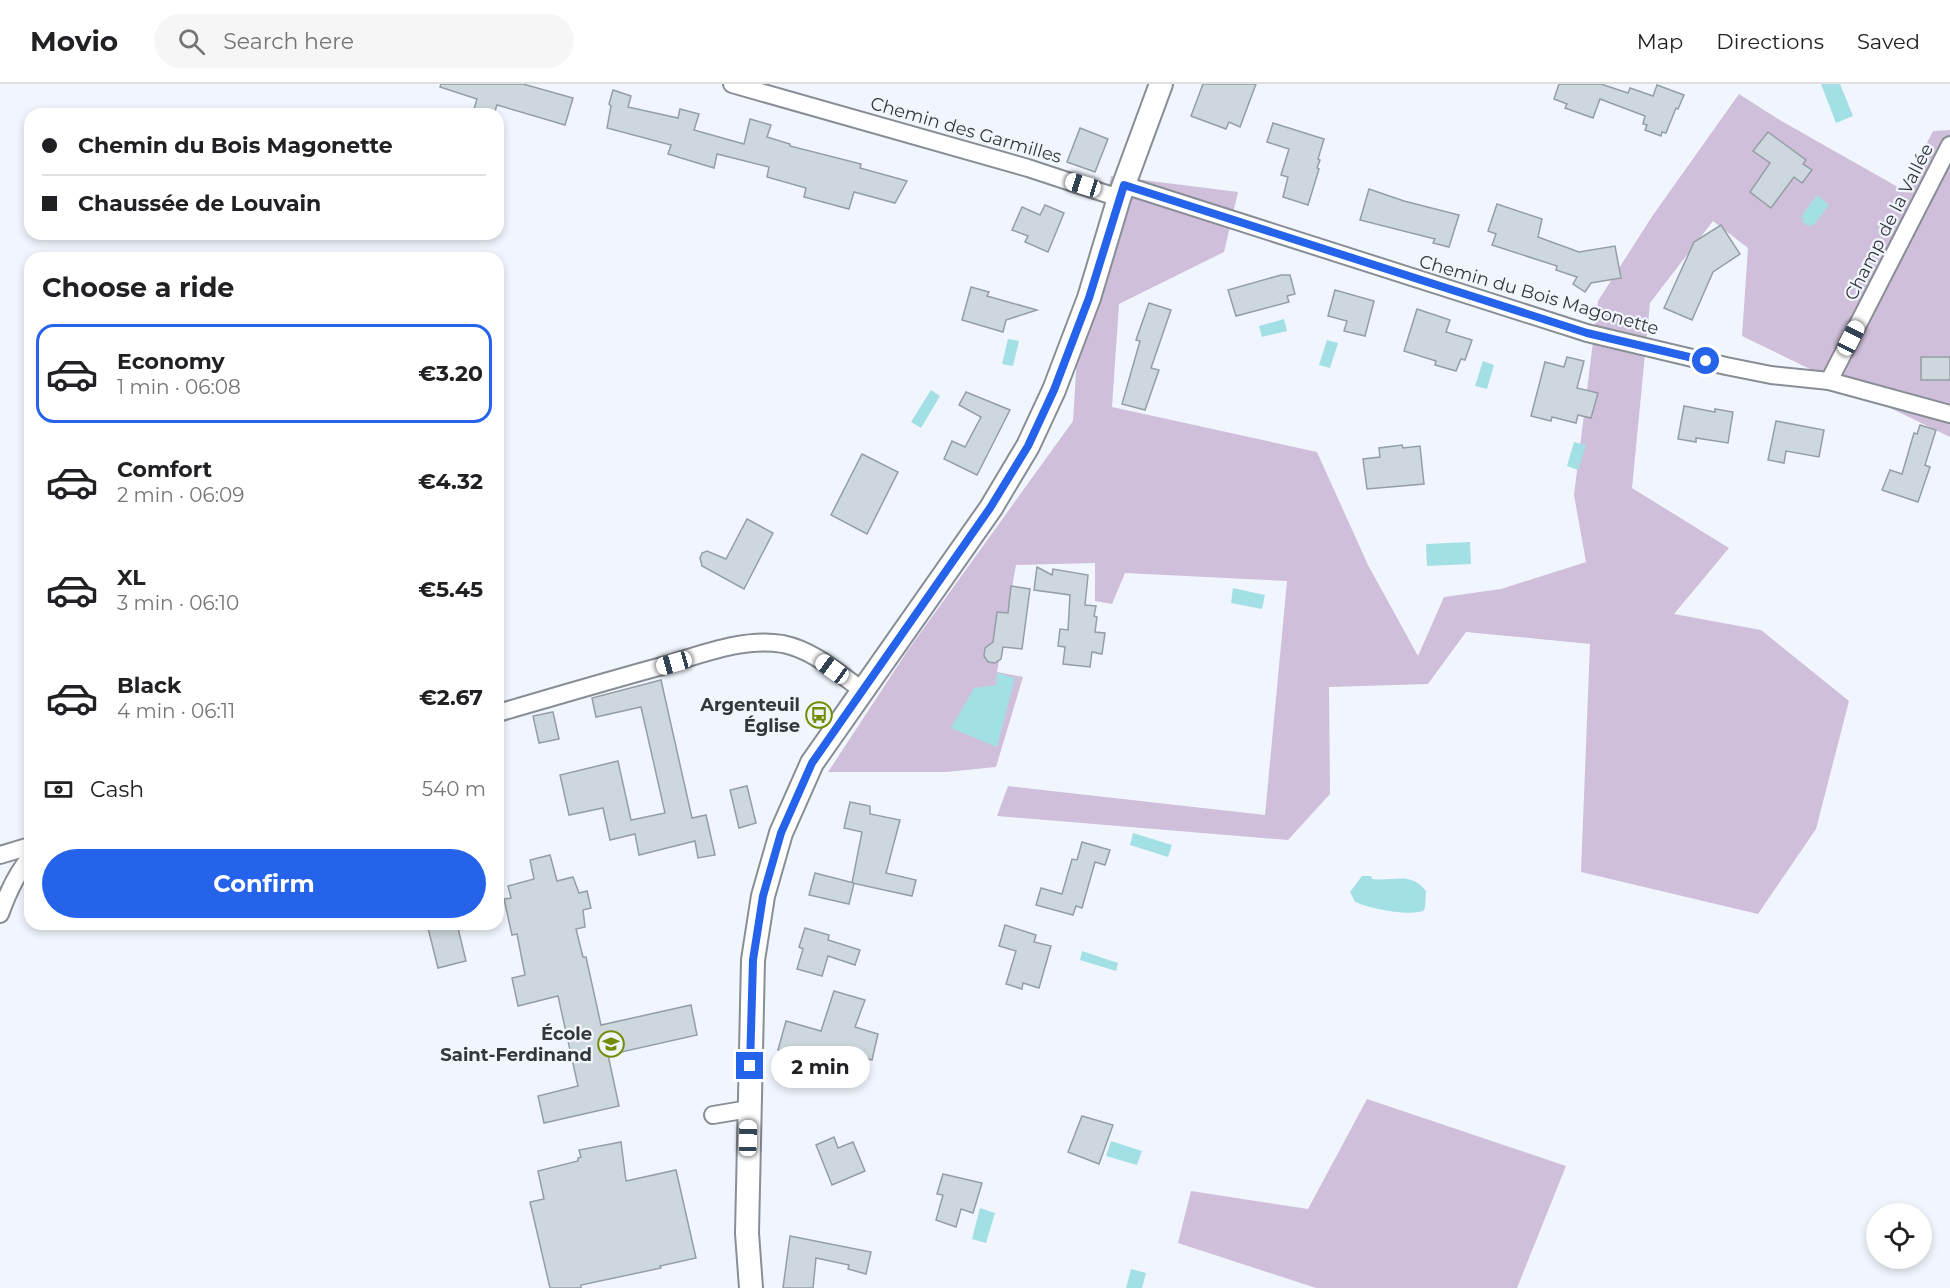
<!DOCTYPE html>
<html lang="en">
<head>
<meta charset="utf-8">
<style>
	:root { --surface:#fff; --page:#f6f6f6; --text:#202124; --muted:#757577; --line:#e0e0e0; --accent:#2563eb }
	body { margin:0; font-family:Montserrat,sans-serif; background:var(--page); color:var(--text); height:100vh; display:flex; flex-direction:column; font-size:22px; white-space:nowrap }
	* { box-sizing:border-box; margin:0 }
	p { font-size:20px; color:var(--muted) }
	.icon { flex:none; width:33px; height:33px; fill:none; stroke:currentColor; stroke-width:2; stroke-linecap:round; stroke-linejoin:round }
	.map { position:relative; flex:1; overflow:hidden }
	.drawer { position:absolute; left:24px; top:168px; width:480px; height:678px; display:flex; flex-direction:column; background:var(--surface); border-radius:18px; box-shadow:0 3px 9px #0003 }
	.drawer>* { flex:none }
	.hud { position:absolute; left:24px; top:24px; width:480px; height:132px; border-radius:18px; box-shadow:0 3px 9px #0003; display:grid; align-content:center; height:132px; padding:0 18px; background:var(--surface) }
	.tools { position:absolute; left:1866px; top:1119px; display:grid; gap:12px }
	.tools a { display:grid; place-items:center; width:66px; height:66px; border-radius:50%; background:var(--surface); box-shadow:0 3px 9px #0003; font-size:30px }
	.end { position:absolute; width:27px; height:27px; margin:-14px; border:8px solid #2563eb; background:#fff; box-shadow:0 0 0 3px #fff }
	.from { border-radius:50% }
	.bubble { position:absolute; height:42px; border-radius:21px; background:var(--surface); box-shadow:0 3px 9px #0003; font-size:20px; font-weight:700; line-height:42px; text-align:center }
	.car { position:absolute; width:18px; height:36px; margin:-18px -9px; border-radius:8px; box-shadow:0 0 4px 2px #0007; background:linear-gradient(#fff 24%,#345 0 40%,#fff 0 76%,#345 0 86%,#fff 0) }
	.hud b { display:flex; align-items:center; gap:21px; height:57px; font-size:22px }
	.hud b+b { border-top:2px solid var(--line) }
	.hud i { width:15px; height:15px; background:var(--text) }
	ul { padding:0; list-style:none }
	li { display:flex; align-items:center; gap:18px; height:99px; margin:0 12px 9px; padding:0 6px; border:3px solid transparent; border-radius:18px }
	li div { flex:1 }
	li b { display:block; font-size:22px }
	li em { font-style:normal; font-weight:700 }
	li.selected { border-color:var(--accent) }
	li>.icon { width:54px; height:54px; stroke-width:1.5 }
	h2 { padding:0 18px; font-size:27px; line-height:72px }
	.pay { display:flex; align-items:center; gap:15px; height:66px; padding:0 18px; font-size:22px }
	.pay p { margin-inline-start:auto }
	.cta { display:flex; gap:12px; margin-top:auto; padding:12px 18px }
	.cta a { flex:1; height:69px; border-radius:36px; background:var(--accent); color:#fff; font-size:24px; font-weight:700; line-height:69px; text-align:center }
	header { display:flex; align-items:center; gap:36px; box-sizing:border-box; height:84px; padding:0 30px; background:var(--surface); border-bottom:2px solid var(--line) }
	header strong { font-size:28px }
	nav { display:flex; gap:33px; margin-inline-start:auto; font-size:21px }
	.search { width:420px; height:54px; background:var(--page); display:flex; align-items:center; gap:15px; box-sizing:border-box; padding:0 21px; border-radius:33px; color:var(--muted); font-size:22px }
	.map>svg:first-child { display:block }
	.green { fill:#d0bfda }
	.water { fill:#a3e0e6 }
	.building { fill:#cdd8de; stroke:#949ea4; stroke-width:1.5 }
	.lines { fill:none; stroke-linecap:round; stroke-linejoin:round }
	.minor-casing { stroke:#888e96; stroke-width:20 }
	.secondary-casing { stroke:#888e96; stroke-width:26 }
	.minor { stroke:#fff; stroke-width:16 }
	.secondary { stroke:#fff; stroke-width:22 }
	.route { stroke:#2563eb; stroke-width:8 }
	.labels { text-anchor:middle; stroke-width:4.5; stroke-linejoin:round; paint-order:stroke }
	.street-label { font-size:18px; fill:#34373a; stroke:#f1f6fe }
	.poi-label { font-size:18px; font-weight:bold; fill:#34373a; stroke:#f1f6fe; text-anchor:end }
</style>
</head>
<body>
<header>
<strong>Movio</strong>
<div class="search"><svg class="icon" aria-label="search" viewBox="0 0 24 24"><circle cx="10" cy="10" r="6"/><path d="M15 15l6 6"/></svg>Search here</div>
<nav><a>Map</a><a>Directions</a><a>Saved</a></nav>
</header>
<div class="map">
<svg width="1950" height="1204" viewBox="0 0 1950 1204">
	<rect width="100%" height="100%" fill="#f1f6fe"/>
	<g class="green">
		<polygon points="1739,10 1778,35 1903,106 1933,47 1950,46 1950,353 1742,252 1748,164 1713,137 1650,219 1632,404 1729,464 1674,530 1761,546 1849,617 1816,745 1758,830 1581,788 1590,560 1466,548 1428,600 1329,603 1330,710 1288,756 997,732 1008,702 1265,731 1287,497 1125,489 1112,520 1095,517 1095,479 1016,481 997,588 1023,593 996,683 946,688 828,688 908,566 1073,337 1079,239 1111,92 1238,108 1224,168 1119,220 1112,323 1317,368 1368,481 1418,572 1444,513 1501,505 1586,478 1574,411 1598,217 1653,131"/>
		<polygon points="1367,1015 1566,1082 1517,1204 1316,1204 1178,1159 1191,1107 1308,1125"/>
	</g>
	<g class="water">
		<polygon points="1821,0 1840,0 1853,32 1836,39"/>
		<polygon points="1817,111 1829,121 1813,142 1811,140 1809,143 1802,137 1804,135 1801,133"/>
		<polygon points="1284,235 1287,247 1262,253 1259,242"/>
		<polygon points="1008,255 1019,257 1013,282 1002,280"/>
		<polygon points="1327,256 1338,259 1330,284 1319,281"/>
		<polygon points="1483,277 1494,281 1487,305 1475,302"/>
		<polygon points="931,306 940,312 921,344 911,338"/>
		<polygon points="1574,358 1586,361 1578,386 1567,382"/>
		<polygon points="1470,458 1471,480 1427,482 1426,460"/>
		<polygon points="1233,504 1265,511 1262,525 1231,519"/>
		<polygon points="997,589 1015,594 997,663 951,644 974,604 996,601"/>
		<polygon points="1133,749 1172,761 1168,773 1130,761"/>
		<path d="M1362,792H1371L1372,795C1394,798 1410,787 1426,807L1425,824L1423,827C1406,832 1372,825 1355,818L1350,808Z"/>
		<polygon points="1082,867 1118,879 1116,887 1080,876"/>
		<polygon points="1111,1057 1142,1067 1137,1081 1106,1072"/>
		<polygon points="980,1124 995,1129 986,1159 972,1155"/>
		<polygon points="1131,1185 1146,1189 1142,1204 1126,1204"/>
	</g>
	<g class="building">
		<polygon points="441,0 523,0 573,14 565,41 497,21 494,30 488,30 474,25 477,15 440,3"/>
		<polygon points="1203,0 1256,0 1240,43 1229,38 1226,45 1191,32"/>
		<polygon points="1559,0 1601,0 1628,9 1630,4 1653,12 1657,1 1684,11 1678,25 1676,24 1666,49 1662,48 1661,52 1645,46 1647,41 1643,40 1645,32 1600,15 1593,34 1565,24 1567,20 1554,15"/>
		<polygon points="613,6 631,12 628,23 678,34 680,25 699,30 694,46 744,60 750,35 771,41 767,53 790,60 790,62 861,80 860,84 907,97 895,119 854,108 849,125 804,113 806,104 767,93 769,83 717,70 714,84 668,70 671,61 607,44 611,22 609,20"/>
		<polygon points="1273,39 1324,55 1318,75 1320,76 1317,84 1319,85 1308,121 1283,113 1288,93 1281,91 1289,65 1267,58"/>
		<polygon points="1080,44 1108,55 1095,88 1067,78"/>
		<polygon points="1768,48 1806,76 1803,80 1812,86 1802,99 1794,93 1771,124 1750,108 1770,79 1753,67"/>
		<polygon points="1369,105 1404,117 1459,131 1449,163 1433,159 1435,155 1360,136"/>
		<polygon points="1497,120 1542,135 1538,153 1579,168 1615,162 1621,194 1591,199 1585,208 1573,200 1577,193 1556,186 1557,182 1492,161 1496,150 1488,147"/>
		<polygon points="1045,121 1064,129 1048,168 1025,158 1028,152 1012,146 1022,123 1040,131"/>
		<polygon points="1721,141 1740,170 1713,188 1692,236 1664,224 1694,158"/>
		<polygon points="1281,191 1290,191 1295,210 1287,212 1289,218 1236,232 1228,206"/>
		<polygon points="971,203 989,208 987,212 1037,226 1006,236 1003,248 962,236"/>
		<polygon points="1335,206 1374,217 1365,252 1344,247 1347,237 1328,232"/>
		<polygon points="1149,219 1171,226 1151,284 1159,286 1145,326 1122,320 1140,257 1136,256"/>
		<polygon points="1417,225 1450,236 1446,248 1472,256 1465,276 1461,275 1456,287 1435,281 1436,277 1404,267"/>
		<polygon points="1567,273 1584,277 1577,304 1598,309 1591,334 1578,331 1576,339 1552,333 1551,337 1531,332 1545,278 1564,283"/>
		<rect x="1921" y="273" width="29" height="23"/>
		<polygon points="966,308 1010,326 977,391 944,375 952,357 965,363 981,333 959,321"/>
		<polygon points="1684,322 1715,328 1715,325 1733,328 1728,359 1696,354 1696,358 1678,355"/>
		<polygon points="1776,337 1824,346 1819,373 1786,367 1784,379 1768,376"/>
		<polygon points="1920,341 1936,346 1925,381 1930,383 1918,418 1882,406 1890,386 1902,390 1914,349 1917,350"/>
		<polygon points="1402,361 1403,364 1420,362 1424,400 1367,405 1363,375 1380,373 1379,364"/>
		<polygon points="862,370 898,388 867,450 831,431"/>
		<polygon points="747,435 773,449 744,505 702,482 700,474 702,469 707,467 726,475"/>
		<polygon points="1037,483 1052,491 1053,485 1088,491 1085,521 1096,522 1094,532 1097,533 1095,548 1105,549 1102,570 1092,568 1090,583 1063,580 1065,563 1058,562 1060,545 1068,546 1070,511 1034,506"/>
		<polygon points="1011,502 1030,505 1022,565 1003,563 1001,575 995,579 988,578 984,572 985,564 993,558 997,528 1008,529"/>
		<polygon points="661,596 692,734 706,731 715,771 698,774 695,757 639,771 635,750 610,756 603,724 569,731 560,691 618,677 631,736 665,729 641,623 596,633 592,614"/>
		<polygon points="553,628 559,655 539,659 533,632"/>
		<polygon points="747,702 756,739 739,744 730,706"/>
		<polygon points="850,718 870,722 870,730 900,736 886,789 916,796 912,812 852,799 862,748 844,744"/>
		<polygon points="1082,758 1110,766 1105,781 1095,778 1082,824 1076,822 1073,831 1036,821 1041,804 1062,810 1072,775 1077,776"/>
		<polygon points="550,771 557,797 573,793 579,809 587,807 591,824 583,826 585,843 576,845 583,873 586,873 601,941 691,921 697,951 608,971 619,1022 544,1039 538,1012 578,1002 558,912 518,922 512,894 525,891 517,850 512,851 504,815 511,814 508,802 534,795 530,776"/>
		<polygon points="815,789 854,799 849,820 809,811"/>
		<polygon points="427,840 457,840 466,877 438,884"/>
		<polygon points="1005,841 1036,851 1034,858 1051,862 1039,904 1023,899 1022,905 1006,900 1016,867 999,862"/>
		<polygon points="805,844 829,851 828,856 860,866 855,881 828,872 822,892 797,885 803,865 799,863"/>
		<polygon points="834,907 865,916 855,943 878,950 872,976 835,965 832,975 819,972 816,984 786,978 789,968 778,966 786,937 821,947"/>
		<polygon points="1082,1032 1113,1041 1099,1080 1068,1068"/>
		<polygon points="834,1053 838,1064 853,1058 865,1087 832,1101 816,1061"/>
		<polygon points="621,1058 626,1097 676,1086 696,1174 660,1182 661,1184 581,1201 581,1204 550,1204 530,1118 544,1115 538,1087 578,1077 578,1074 581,1073 579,1066"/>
		<polygon points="943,1090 982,1099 973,1129 961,1125 956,1143 936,1136 943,1111 937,1110"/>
		<polygon points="790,1152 871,1168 866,1190 848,1185 849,1181 816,1174 813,1204 783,1204"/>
	</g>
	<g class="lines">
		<g class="minor-casing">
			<g id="minor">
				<polyline points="732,0 1028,84 1119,114"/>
				<polyline points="1124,101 1587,249 1726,282 1771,291 1829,297 1950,330"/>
				<polyline points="1829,297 1950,61"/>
				<path d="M498,629C553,613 607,597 662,582C700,571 743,553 783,560C813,566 837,588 862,606"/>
				<polyline points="0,771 30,762"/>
				<path d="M0,830C7,811 16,789 30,774"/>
				<polyline points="713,1031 749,1025"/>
			</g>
		</g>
		<g class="secondary-casing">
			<polyline id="secondary" points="751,1204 747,1149 753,876 763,812 781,749 812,679 991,424 1028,362 1054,306 1089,214 1119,114 1161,0"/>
		</g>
		<use href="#minor" class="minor"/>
		<use href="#secondary" class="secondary"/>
	</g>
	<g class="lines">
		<polyline class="route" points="750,982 753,876 763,812 781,749 812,679 990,424 1028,362 1054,306 1089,214 1124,101 1587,249 1706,277"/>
	</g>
	<defs>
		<g id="bus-ring" transform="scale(1.35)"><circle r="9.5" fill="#f1f6fe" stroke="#738c03" stroke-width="1.5"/><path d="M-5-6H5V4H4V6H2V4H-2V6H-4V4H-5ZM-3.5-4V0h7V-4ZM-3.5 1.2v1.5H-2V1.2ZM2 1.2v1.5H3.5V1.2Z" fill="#738c03"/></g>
		<g id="school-ring" transform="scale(1.35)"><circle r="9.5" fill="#f1f6fe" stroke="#738c03" stroke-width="1.5"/><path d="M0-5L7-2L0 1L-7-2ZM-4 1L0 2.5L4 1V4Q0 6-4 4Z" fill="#738c03"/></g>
	</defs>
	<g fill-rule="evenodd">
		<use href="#bus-ring" x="819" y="631"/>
		<use href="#school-ring" x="611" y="960"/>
	</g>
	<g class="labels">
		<g class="street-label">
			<text transform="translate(966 46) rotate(16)" y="6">Chemin des Garmilles</text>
			<text transform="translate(1889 138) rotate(-63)" y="6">Champ de la Vallée</text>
			<text transform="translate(1539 211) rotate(16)" y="6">Chemin du Bois Magonette</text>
		</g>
		<g class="poi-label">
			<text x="800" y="627">Argenteuil<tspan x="800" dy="21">Église</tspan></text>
			<text x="592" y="956">École<tspan x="592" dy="21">Saint-Ferdinand</tspan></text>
		</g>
	</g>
</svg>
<div class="tools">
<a><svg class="icon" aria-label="locate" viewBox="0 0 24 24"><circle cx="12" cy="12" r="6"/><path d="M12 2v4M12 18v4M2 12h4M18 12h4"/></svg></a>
</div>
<i class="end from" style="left:1706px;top:277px"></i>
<i class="end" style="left:750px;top:982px"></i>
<div class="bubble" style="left:771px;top:962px;width:99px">2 min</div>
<i class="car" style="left:1083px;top:101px;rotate:287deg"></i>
<i class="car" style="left:1851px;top:254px;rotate:27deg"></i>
<i class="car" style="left:674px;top:579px;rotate:254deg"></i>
<i class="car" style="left:832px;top:585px;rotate:306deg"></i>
<i class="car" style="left:748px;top:1054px;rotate:1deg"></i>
<div class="hud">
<b><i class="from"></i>Chemin du Bois Magonette</b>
<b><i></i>Chaussée de Louvain</b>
</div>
<section class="drawer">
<h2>Choose a ride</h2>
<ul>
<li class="selected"><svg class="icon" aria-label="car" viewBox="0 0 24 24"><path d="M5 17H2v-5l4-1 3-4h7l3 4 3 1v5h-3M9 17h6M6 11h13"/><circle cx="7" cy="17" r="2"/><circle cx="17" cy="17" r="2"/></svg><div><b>Economy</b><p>1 min · 06:08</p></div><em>€3.20</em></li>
<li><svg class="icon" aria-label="car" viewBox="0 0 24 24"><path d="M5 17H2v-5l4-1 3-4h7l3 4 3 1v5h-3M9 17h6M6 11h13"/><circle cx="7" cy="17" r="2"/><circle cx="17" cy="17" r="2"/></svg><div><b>Comfort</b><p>2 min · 06:09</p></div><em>€4.32</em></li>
<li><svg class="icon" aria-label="car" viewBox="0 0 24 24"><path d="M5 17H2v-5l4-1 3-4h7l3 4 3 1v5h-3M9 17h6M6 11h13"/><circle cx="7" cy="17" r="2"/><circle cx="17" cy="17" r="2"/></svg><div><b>XL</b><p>3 min · 06:10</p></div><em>€5.45</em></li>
<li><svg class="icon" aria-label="car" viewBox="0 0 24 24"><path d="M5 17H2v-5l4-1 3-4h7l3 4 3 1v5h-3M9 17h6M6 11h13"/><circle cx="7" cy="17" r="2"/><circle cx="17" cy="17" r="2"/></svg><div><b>Black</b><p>4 min · 06:11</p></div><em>€2.67</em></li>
</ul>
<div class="pay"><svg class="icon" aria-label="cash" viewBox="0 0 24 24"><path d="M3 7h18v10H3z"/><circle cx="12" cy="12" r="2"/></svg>Cash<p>540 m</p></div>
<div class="cta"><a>Confirm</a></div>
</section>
</div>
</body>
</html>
